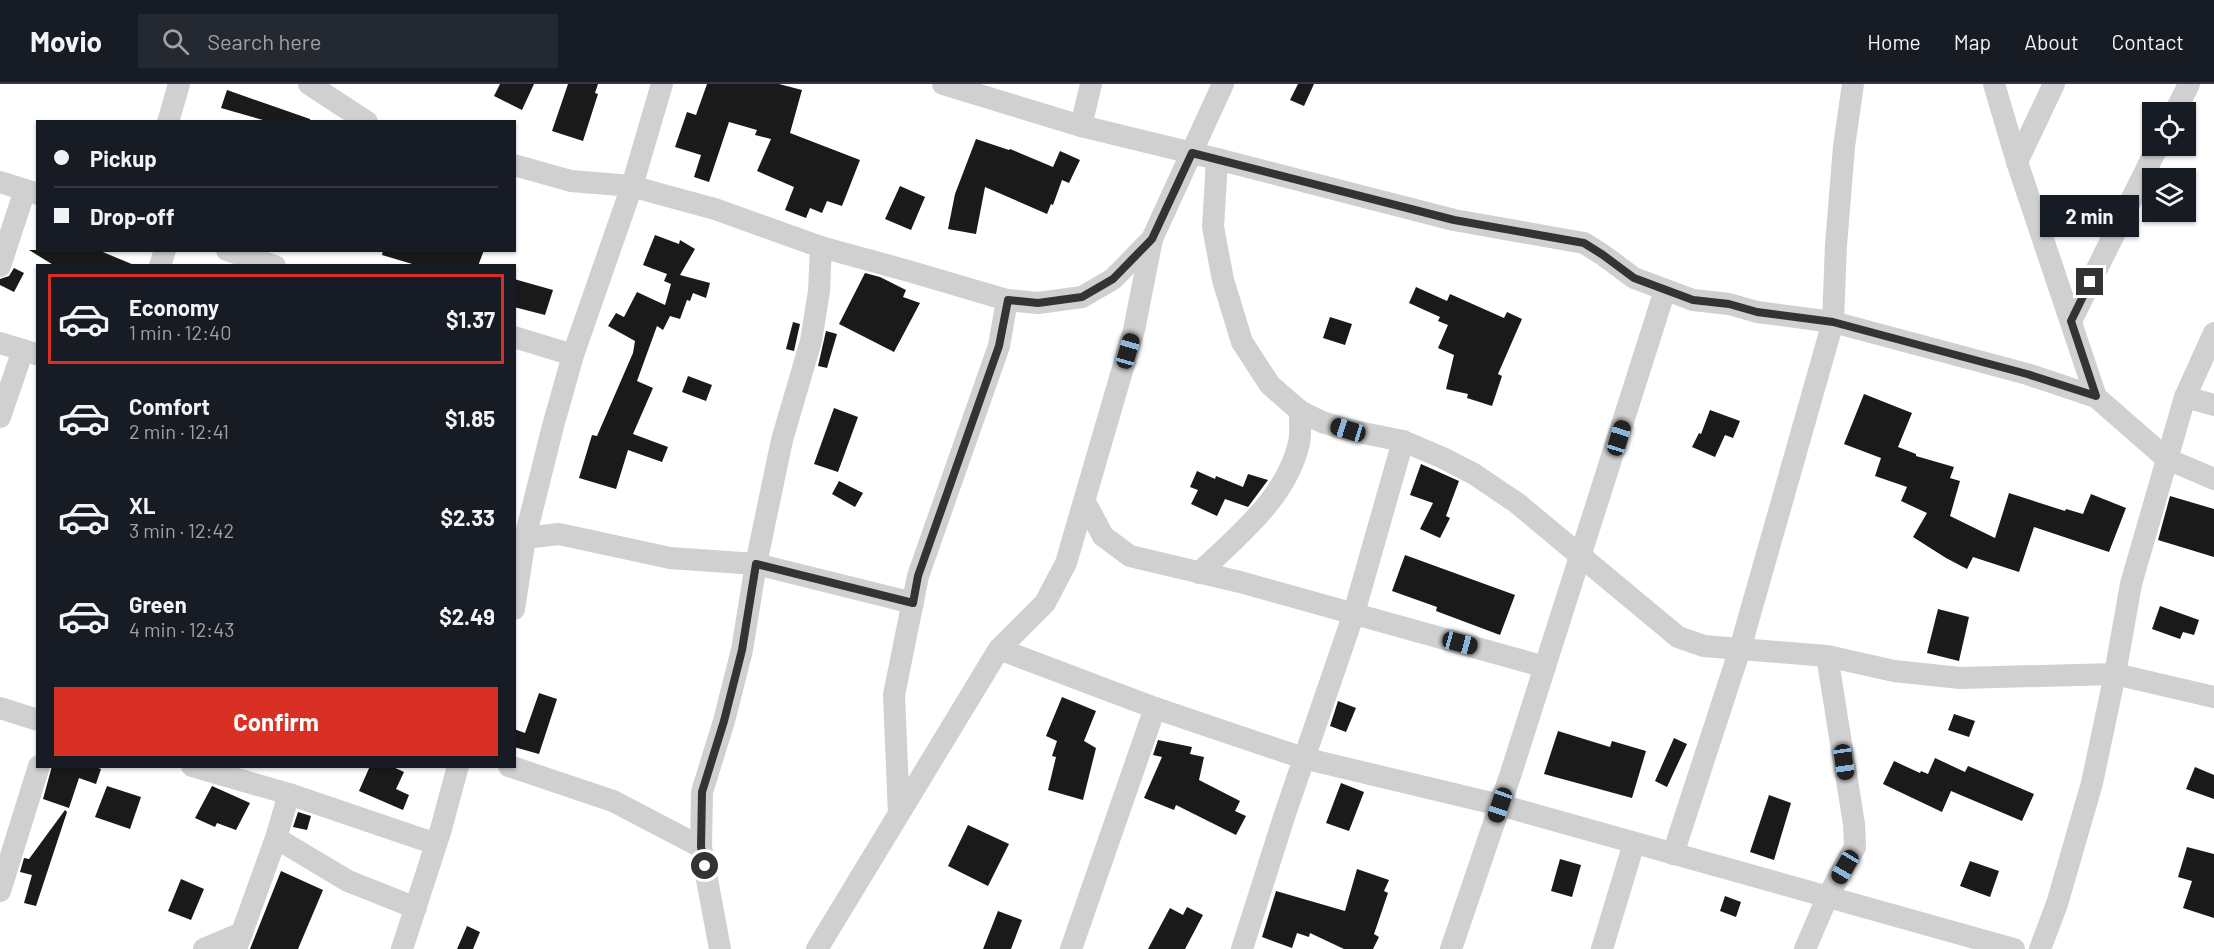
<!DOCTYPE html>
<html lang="en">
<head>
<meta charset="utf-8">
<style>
	:root { --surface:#171b24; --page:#242831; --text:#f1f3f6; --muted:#9ea1a6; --line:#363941; --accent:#d93025 }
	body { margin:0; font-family:Barlow,sans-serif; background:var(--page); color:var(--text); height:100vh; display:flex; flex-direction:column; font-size:22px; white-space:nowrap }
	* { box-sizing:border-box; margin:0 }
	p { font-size:20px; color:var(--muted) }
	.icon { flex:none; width:33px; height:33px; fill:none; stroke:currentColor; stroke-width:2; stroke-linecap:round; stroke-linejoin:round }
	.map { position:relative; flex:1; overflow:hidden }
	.details { position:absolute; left:36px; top:180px; width:480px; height:504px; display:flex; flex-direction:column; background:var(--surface); border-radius:0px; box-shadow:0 2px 4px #0004 }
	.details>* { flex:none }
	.top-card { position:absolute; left:36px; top:36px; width:480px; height:132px; border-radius:0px; box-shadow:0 2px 4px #0004; display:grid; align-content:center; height:132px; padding:0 18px; background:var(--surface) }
	.tools { position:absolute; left:2142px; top:18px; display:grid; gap:12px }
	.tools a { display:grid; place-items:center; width:54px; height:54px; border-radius:0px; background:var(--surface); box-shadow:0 2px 4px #0004; font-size:30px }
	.end { position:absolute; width:27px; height:27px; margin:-14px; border:8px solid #333; background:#fff; box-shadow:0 0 0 3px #fff }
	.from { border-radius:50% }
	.bubble { position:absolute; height:42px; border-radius:0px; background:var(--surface); box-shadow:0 2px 4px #0004; font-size:20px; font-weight:700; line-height:42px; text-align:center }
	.car { position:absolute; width:18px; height:36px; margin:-18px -9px; border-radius:8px; box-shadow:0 0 4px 2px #0007; background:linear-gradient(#222 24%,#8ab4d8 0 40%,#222 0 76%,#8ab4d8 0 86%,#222 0) }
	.top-card b { display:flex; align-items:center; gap:21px; height:57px; font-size:22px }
	.top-card b+b { border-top:2px solid var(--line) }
	.top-card i { width:15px; height:15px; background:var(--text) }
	ul { padding:10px 0 0; list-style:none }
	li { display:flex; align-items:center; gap:18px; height:90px; margin:0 12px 9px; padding:0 6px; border:3px solid transparent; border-radius:0px }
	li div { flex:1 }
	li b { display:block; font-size:22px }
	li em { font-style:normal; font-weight:700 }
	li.on { border-color:var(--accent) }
	li>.icon { width:54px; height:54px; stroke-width:1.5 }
	.action { display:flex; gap:12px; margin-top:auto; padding:12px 18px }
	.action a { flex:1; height:69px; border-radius:0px; background:var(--accent); color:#fff; font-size:24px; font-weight:700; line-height:69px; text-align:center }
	header { display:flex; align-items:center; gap:36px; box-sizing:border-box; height:84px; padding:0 30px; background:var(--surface); border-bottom:2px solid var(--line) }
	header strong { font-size:28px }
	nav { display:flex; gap:33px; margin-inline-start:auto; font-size:21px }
	.search { width:420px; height:54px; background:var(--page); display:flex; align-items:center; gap:15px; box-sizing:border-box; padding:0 21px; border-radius:0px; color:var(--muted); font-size:22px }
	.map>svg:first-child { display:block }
	.building { fill:#1a1a1a }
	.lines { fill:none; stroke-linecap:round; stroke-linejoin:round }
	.minor { stroke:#d0d0d0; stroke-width:22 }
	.route { stroke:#333; stroke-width:8 }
</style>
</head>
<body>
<header>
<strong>Movio</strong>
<div class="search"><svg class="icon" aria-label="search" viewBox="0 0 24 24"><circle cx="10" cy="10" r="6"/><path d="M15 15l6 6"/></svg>Search here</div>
<nav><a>Home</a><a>Map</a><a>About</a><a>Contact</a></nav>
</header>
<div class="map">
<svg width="2214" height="865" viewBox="0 0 2214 865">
	<rect width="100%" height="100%" fill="#fff"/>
	<g class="building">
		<polygon points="500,0 534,0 522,26 494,12"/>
		<polygon points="568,0 598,0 595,9 598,10 583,57 552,47"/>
		<polygon points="707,0 779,0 802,6 790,49 860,76 842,122 827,117 822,129 810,124 806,134 785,126 794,103 757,87 771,55 755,51 757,46 729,38 709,98 694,93 701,71 675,63 687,28 696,31"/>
		<polygon points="1298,0 1314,0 1304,22 1290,16"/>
		<polygon points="227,6 310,35 310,38 270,38 221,24"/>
		<polygon points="976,55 1009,66 1010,65 1053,83 1060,67 1080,76 1069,99 1062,96 1053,121 1051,120 1047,130 985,103 976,150 948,145 955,110"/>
		<polygon points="900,102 925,113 911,146 885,135"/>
		<polygon points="655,151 679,160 680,156 695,165 680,191 710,199 706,214 693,209 690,217 687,216 680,235 670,232 663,246 657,242 637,297 653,304 633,350 668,363 662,378 628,366 616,405 579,394 592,351 597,352 633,269 635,257 608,242 616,229 624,233 637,208 665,221 671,200 664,197 667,190 643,181"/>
		<polygon points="29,166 98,166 134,181 55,182"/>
		<polygon points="383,166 484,166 478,182 419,182 382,171"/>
		<polygon points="14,184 24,189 14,208 0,201 0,195 9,192"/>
		<polygon points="865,189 880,193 906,206 903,213 920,219 894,268 839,240"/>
		<polygon points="514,195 553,206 545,231 514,223"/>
		<polygon points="1416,203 1447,217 1450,210 1504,234 1507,228 1522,235 1498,290 1502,292 1492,322 1467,314 1468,310 1446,305 1454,271 1438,264 1448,241 1438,237 1440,233 1409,219"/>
		<polygon points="1330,233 1352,240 1345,261 1323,254"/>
		<polygon points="793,238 800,240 794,267 786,265"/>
		<polygon points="826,247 837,250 827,284 818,282"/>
		<polygon points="688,292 712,301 706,317 682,308"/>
		<polygon points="1864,310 1912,329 1898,363 1916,370 1916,372 1954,383 1950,394 1960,397 1950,432 1995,454 2009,409 2065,427 2066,425 2083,430 2091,410 2126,424 2109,468 2034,443 2019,488 1973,473 1967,485 1946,474 1913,453 1927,429 1901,417 1907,403 1875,392 1881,374 1844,360"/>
		<polygon points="834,324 858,333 838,388 814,380"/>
		<polygon points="1710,326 1740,337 1733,354 1725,351 1715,373 1692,363 1699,349 1701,350"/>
		<polygon points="1421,380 1459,397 1446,432 1450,434 1440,454 1420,445 1433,419 1410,411"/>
		<polygon points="1197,387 1215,395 1216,392 1243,403 1248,390 1268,396 1248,423 1225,415 1217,432 1191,420 1198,406 1190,403"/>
		<polygon points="839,397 863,409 855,423 832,410"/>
		<polygon points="2170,412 2214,425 2214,473 2158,456"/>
		<polygon points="1405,471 1515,511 1500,551 1436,527 1437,523 1392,507"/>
		<polygon points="2160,522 2199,536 2194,551 2183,548 2180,555 2152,545"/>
		<polygon points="1938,525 1969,533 1959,577 1927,569"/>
		<polygon points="539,609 557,615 539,670 514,663 514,645 525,649"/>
		<polygon points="1062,613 1096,627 1084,657 1096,664 1083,716 1048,706 1056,673 1052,672 1057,657 1046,652"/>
		<polygon points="1338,617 1356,624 1346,648 1330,642"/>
		<polygon points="1954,630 1975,637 1969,653 1948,646"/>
		<polygon points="1558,647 1610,663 1612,657 1646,667 1632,714 1544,690"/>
		<polygon points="1674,654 1687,660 1667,703 1655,697"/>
		<polygon points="1158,656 1192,663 1190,670 1204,673 1199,696 1240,717 1235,727 1246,732 1236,751 1176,721 1174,726 1144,714 1162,673 1153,671"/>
		<polygon points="1935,674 1965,688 1968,682 2034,710 2022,737 1951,707 1942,728 1883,700 1894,677 1920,689 1921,687 1928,690"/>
		<polygon points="52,682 93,682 101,685 96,700 79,694 69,724 43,715"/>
		<polygon points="370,682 391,682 404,688 396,705 409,711 403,726 359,707"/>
		<polygon points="2195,683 2214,691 2214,715 2186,705"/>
		<polygon points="1341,699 1364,708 1349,747 1326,739"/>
		<polygon points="107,702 141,713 130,745 95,733"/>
		<polygon points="212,702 250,719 236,746 217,739 215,743 195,734"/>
		<polygon points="1769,711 1791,719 1774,776 1750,768"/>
		<polygon points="65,726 67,728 36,822 24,819 32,791 20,788 24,774 29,775"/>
		<polygon points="298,728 311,732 307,746 293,743"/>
		<polygon points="968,741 1009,760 988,802 948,782"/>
		<polygon points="2187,763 2214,770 2214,834 2183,824 2192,797 2178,793"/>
		<polygon points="1560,775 1581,781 1572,813 1551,807"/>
		<polygon points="1970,777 1999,787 1990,813 1960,802"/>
		<polygon points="1357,785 1389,796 1384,807 1388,809 1374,850 1379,853 1373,865 1344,865 1310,849 1309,853 1297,849 1292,864 1262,853 1276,807 1345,827"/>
		<polygon points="281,787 323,806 298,865 250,865"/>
		<polygon points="181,795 204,805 191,836 168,827"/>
		<polygon points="1725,812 1741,818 1736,833 1720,827"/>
		<polygon points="1187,823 1203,831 1185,865 1148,865 1170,824 1183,831"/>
		<polygon points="998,827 1022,836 1011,865 983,865"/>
		<polygon points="467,842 480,848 473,865 457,865"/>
	</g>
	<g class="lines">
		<g class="minor">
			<polyline points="309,0 367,38"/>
			<polyline points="943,0 1081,42 1217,75 1454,136 1584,159 1603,171 1634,194 1693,216 1729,220 1757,228 1833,238 2027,290 2096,313 2167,375 2214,395"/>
			<polyline points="1994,0 2017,78 2096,313"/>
			<polyline points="2175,28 2189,0"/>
			<polyline points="168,38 179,0"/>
			<polyline points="1081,42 1091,0"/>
			<polyline points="1217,75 1213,143 1223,196 1242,258 1270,301 1300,327 1322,338 1348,346 1403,357 1443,374 1474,390 1517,419 1678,553 1704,562 1827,572 1894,587 1960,594 2115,590 2214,613"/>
			<polyline points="2017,78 2054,0"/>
			<polyline points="514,81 571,97 632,102 656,109 715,125 821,163 912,188 1007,216 1038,219 1082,213 1113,195 1152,155"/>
			<polyline points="0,98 38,110"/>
			<polyline points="227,166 275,182"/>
			<polyline points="0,182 25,106"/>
			<polyline points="160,182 165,166"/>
			<polyline points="2071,237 2158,62"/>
			<polyline points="514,253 573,271"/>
			<polyline points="0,259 36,270"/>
			<polyline points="2185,313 2214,321"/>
			<polyline points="0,333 23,266"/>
			<polyline points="1085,418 1103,452 1130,472 1240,498 1545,583"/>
			<polyline points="525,454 559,450 670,474 756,480 913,519"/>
			<path d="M1199,489C1238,452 1287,413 1299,359C1301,349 1300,337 1300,327"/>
			<polyline points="514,525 525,454 553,342 573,271 632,102 662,0"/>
			<polyline points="999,565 1155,624 1303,674 1500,721 2014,865"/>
			<polyline points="0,624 38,636"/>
			<polyline points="192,682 289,710 436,760"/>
			<polyline points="509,682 613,717 701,763"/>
			<polyline points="899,730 894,611 918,492 999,262 1007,216"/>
			<polyline points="276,754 348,797 416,824"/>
			<polyline points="1673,770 1740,565 1833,238 1836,161 1844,63 1853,0"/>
			<polyline points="0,807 39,682"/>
			<polyline points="204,865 242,849"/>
			<polyline points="236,865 276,754 289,710"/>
			<polyline points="402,865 441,745 458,682"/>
			<polyline points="720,865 701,763 702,708 724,637 742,566 756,480 782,356 811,257 819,207 821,163"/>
			<polyline points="817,865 999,565 1045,519 1066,479 1134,246 1152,155 1223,0"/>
			<polyline points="1071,865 1155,624"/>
			<polyline points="1242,865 1285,730 1354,529 1403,357"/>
			<polyline points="1451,865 1511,689 1665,206"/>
			<polyline points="1602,865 1634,759"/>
			<polyline points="1805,865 1827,814 1855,763 1854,740 1827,572"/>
			<polyline points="2040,865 2057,820 2092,699 2115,590 2131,500 2185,313 2214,249"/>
		</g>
	</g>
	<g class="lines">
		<polyline class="route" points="705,782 701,763 702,708 724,637 742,566 756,480 913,519 918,492 999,262 1008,216 1038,219 1082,213 1113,195 1152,155 1192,69 1454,136 1584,159 1603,171 1634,194 1693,216 1729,220 1757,228 1833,238 2027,290 2096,312 2071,237 2090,198"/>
	</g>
</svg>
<div class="tools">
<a><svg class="icon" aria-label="locate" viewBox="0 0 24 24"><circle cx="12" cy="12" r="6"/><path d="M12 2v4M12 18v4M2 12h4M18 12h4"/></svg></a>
<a><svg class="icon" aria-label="layers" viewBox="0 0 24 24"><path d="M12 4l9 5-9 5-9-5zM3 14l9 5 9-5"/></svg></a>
</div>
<i class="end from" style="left:705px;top:782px"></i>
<i class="end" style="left:2090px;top:198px"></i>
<div class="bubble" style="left:2040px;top:111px;width:99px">2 min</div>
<i class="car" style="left:1128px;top:267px;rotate:16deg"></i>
<i class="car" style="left:1348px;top:346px;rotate:287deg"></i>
<i class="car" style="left:1619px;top:354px;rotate:17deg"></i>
<i class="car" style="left:1460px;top:559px;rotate:105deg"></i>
<i class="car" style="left:1844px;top:678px;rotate:172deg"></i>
<i class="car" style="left:1500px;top:721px;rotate:199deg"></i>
<i class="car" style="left:1845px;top:783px;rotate:210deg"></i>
<div class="top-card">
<b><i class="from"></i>Pickup</b>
<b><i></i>Drop-off</b>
</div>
<section class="details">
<ul>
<li class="on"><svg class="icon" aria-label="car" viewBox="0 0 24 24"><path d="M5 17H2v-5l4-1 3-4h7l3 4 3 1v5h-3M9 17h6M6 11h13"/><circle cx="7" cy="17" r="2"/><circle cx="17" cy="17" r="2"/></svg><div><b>Economy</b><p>1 min · 12:40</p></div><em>$1.37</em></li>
<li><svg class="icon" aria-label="car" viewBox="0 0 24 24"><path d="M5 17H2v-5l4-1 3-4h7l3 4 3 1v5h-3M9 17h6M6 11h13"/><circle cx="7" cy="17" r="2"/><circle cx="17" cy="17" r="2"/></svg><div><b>Comfort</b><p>2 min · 12:41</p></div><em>$1.85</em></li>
<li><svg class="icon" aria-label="car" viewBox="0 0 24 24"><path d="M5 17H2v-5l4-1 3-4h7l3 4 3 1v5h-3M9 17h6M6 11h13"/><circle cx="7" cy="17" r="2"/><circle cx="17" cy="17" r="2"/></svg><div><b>XL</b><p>3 min · 12:42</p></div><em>$2.33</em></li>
<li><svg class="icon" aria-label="car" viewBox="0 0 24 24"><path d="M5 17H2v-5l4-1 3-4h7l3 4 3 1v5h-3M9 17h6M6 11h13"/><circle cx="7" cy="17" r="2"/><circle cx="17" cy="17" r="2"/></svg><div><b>Green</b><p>4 min · 12:43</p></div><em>$2.49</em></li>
</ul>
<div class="action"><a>Confirm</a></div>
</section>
</div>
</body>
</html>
